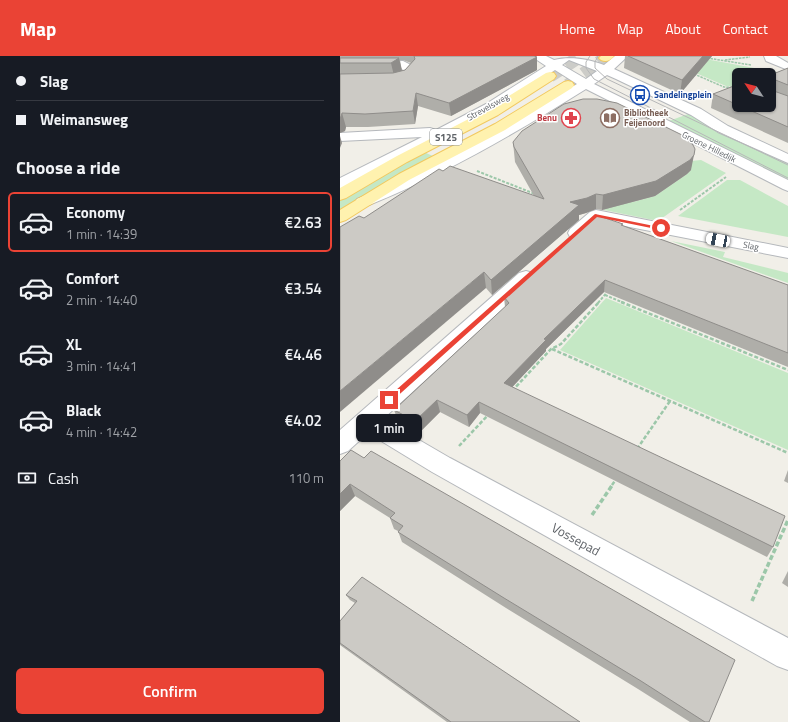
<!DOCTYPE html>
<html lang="en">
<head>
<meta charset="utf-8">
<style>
	:root { --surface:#171b24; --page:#20242c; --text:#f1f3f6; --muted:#9ea1a6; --line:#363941; --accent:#ea4335 }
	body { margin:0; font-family:"Titillium Web",sans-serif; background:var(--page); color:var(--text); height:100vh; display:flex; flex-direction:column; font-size:15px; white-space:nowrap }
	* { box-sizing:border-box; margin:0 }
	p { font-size:13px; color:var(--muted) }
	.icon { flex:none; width:22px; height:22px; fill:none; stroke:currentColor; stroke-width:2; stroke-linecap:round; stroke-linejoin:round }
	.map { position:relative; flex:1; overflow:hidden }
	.panel { display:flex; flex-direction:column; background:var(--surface); width:340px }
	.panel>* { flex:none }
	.banner { display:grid; align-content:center; height:88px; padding:0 16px; background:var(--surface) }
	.needle { width:26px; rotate:306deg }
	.fabs { position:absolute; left:392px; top:12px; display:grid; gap:8px }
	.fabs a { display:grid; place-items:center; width:44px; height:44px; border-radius:6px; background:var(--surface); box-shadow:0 1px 3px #0004; font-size:20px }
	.end { position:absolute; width:18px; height:18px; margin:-9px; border:5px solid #ea4335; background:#fff; box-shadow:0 0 0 2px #fff }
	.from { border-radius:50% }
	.bubble { position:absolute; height:28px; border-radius:6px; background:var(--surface); box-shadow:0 1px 3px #0004; font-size:13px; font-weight:600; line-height:28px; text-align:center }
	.car { position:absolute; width:12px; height:24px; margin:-12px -6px; border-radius:5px; box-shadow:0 0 3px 1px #0007; background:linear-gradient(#fff 24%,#345 0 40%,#fff 0 76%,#345 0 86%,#fff 0) }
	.banner b { display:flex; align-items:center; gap:14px; height:38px; font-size:15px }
	.banner b+b { border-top:1px solid var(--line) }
	.banner i { width:10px; height:10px; background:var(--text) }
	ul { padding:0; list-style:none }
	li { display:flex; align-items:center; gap:12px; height:60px; margin:0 8px 6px; padding:0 8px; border:2px solid transparent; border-radius:6px }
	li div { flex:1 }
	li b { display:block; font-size:15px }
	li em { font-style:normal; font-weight:600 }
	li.on { border-color:var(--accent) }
	li>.icon { width:36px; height:36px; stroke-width:1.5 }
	h2 { padding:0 16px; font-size:18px; line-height:48px }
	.pay { display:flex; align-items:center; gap:10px; height:44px; padding:0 16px; font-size:15px }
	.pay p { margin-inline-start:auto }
	.cta { display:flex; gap:8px; margin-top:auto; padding:8px 16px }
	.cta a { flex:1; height:46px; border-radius:6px; background:var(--accent); color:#fff; font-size:16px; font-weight:600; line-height:46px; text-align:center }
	header { display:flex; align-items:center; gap:24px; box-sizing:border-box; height:56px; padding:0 20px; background:var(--accent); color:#fff }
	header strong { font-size:19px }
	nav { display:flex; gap:22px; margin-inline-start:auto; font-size:14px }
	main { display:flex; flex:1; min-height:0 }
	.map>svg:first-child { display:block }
	.green { fill:#c5e8c5 }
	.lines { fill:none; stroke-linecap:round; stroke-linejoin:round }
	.major-tunnel { stroke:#ccccc8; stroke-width:13; stroke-dasharray:13 6; stroke-linecap:butt }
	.minor-casing { stroke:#b5b8bc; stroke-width:2 }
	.major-casing { stroke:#f2c960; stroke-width:2 }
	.path-far3 { stroke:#9cc7a9; stroke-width:1.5; stroke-dasharray:2.5 1; stroke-linecap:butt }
	.path-far2 { stroke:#9cc7a9; stroke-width:2; stroke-dasharray:3 1.5; stroke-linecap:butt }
	.path-far1 { stroke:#9cc7a9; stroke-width:2.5; stroke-dasharray:4 2; stroke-linecap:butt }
	.path { stroke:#9cc7a9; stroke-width:3.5; stroke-dasharray:5 2.5; stroke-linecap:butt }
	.minor { fill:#fff; fill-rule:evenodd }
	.major { fill:#fff2af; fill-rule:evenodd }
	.tram { stroke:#b6b7b8; stroke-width:1 }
	.wall { fill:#afaea9; fill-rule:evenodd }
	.shaded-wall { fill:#8f8d8a }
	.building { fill:#cccac5; stroke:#8f8d8a }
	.route { fill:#ea4335 }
	.labels { text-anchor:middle; stroke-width:3; stroke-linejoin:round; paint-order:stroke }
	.far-transit-label { font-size:9px; font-weight:bold; fill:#164399; stroke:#fff; text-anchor:start }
	.far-street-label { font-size:9px; fill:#5f6368; stroke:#fff }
	.far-education-label { font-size:9px; font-weight:bold; fill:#785e54; stroke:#fff; text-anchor:start }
	.far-health-label { font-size:9px; font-weight:bold; fill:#be3a42; stroke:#fff; text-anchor:end }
	.shield { fill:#fff; stroke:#8f9295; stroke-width:1 }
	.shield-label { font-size:10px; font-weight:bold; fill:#5f6368 }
	.near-street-label { font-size:13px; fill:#5f6368; stroke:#fff }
</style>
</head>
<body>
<header>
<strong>Map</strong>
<nav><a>Home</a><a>Map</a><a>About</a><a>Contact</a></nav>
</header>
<main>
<section class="panel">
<div class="banner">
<b><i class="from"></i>Slag</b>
<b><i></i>Weimansweg</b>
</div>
<h2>Choose a ride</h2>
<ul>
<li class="on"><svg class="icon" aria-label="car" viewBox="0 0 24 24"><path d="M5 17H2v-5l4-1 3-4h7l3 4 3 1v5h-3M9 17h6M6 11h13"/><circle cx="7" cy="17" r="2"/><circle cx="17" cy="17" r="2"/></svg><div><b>Economy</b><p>1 min · 14:39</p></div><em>€2.63</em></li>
<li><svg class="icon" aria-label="car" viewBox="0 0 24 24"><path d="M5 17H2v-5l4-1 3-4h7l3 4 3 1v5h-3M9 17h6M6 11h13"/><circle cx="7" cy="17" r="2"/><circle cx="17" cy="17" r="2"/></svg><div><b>Comfort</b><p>2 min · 14:40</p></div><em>€3.54</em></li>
<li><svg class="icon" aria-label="car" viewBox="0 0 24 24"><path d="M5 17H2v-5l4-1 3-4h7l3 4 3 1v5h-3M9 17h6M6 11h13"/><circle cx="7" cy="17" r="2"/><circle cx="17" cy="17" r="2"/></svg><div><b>XL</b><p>3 min · 14:41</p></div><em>€4.46</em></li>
<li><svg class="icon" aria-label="car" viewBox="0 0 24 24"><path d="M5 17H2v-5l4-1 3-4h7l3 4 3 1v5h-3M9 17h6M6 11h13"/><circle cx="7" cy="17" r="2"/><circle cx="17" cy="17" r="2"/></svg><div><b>Black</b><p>4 min · 14:42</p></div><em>€4.02</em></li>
</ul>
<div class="pay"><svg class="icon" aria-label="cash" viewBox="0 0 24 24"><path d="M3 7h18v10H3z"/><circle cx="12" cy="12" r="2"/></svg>Cash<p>110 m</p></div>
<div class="cta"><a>Confirm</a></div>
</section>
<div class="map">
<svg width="448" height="666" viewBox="0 0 448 666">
	<rect width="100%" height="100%" fill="#f1efe8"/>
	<g class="green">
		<polygon points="349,0 442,17 429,19 399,19 399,31 386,30 344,12"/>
		<polygon points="351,57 448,106 448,127 326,66"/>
		<polygon points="84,96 95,101 0,154 0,144"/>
		<polygon points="361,104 386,117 318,165 264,154 268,145 293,146 315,140 347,118 351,113 351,105"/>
		<polygon points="387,124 400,124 448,150 448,181 338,160"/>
		<polygon points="331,185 385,196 383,201 448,217 448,227"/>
		<polygon points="266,242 448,317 448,394 220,294"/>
	</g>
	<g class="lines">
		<g class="major-tunnel">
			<polyline points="210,20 241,0"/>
			<polyline points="228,29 265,2"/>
		</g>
		<g class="minor-casing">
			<g id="minor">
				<path d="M191,0H206L214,4C230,0 248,3 264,9L275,0H288L274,13L361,53L388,70L448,98V107L378,76L351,59L276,23L267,19L254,28L448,124V135L443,133L246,33C176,77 105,118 29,149L23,151L17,149L15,146L17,143C95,112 166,71 237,28L215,14L145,60L40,112L5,131L0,133V122L82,81L0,85V77L90,72L96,74L146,48L206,10ZM229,4L257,15L246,23L222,9Z"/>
				<polygon points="424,0 436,0 448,7 448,14 426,5"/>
				<polygon points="63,5 73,10 76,16 66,26 55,29 0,30 0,22 54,21 64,15 61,12 0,13 0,7"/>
				<path d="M256,154L448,192V202L259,165C250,173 243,184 230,181L228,177L230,173L250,156Z"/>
				<polygon points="186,215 193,217 195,221 193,225 43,363 110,402 448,582 448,614 437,610 92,416 28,377 8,395 0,398 0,374 179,217"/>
			</g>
		</g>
		<g class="major-casing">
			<g id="major">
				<path d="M261,0H274C270,5 266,6 261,4L259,2Z"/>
				<polygon points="210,16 214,17 216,20 214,23 158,59 67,106 6,142 0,144 0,132 57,100 148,53 206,17"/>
				<polygon points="228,25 232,26 234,29 232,32 165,74 69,124 6,164 0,166 0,154 59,118 155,68 224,26"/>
			</g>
		</g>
		<g class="path-far3">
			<polyline points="367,2 411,9"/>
			<polyline points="385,4 410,1"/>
			<polyline points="354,18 384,31 399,32"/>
		</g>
		<g class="path-far2">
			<polyline points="137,115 195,138"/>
			<polyline points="340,154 386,121"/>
			<polyline points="265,239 284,247"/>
			<polyline points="258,247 268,235"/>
		</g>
		<g class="path-far1">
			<polyline points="281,246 448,314"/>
			<polyline points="212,293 448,397"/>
			<polyline points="172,335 211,293 221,288 259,246"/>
			<polyline points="119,390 149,358"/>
			<polyline points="297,393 330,345"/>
			<polyline points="272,429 277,422"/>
		</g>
		<g class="path">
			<polyline points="252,459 273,428"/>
			<polyline points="412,545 448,464"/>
		</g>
		<use href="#minor" class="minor"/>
		<use href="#major" class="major"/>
		<g class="tram">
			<polyline points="250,0 246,6 246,12 254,23 448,122"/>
			<polyline points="258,0 255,6 255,12 267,23 448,109"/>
		</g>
	</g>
	<g class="wall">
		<path d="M0,0H194L197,14L111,60L78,50L75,68L28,71H6L5,75L0,77ZM60,4H63L71,7L65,14L62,15Z"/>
		<polygon points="285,0 372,0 340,38 284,12"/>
		<polygon points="448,12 448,87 371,52 373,38 433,18"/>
		<polygon points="173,86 351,114 347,118 315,140 262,154 256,153 246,157 239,159 239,164 152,239 146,232 24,162 194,140 175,106"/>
		<polygon points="283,170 448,229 448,311 264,236 206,293 206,295 172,331 433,491 427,501 140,357 129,371 100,356 79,377 58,365 54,354 165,251 164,241"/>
		<polygon points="0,405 369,666 350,666 298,633 166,552 62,486 58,475 54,473 50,462 15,440 0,455"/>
		<polygon points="448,414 448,427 444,425"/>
		<polygon points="448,515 448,531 442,527"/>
		<polygon points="6,539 240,666 107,666 0,589 0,565 15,547 10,544"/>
	</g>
	<g class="shaded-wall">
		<polygon points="363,0 372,0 340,38 342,24"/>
		<polygon points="197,1 197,14 111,60 109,47"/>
		<polygon points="59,2 62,15 54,20 51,7"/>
		<polygon points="76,37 78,50 75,68 73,55"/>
		<polygon points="2,57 6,71 5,75 0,77 0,61"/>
		<polygon points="0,80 2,87 0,92"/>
		<polygon points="354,99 351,114 347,118 315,140 262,154 263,139"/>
		<polygon points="256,138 256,153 246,157 239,159 239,164 152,239 151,224 230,146"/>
		<polygon points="144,216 146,232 0,356 0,335"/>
		<polygon points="265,224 264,236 206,293 206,295 165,339 164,327 204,283"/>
		<polygon points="97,344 100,356 79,377 75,365"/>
		<polygon points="139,346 140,357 129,371 127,359"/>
		<polygon points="10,428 15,440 0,455 0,438"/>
	</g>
	<g class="building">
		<polygon points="74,0 194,0 197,1 109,47 76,37 73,55 25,58 2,57 1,61 0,61 0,18 53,17 65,14 75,3"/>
		<polygon points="288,0 363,0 342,24"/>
		<polygon points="0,2 59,2 51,7 0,7"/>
		<polygon points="448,12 448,29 433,23 431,24 431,34 448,40 448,71 373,38 399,28 399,49 429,49 429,19 423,19 431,16 433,18"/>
		<polygon points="243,43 257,43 277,47 342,79 353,89 355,93 354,99 350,104 316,125 263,139 256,138 247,142 230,146 239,149 151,224 144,216 0,335 0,171 19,160 24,162 99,113 103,115 110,110 204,143 174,91 173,86 182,75 224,48"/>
		<polygon points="256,159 283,168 281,169 448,229 448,297 265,224 204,283 206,284 164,327 445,460 433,491 139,346 127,359 97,344 75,365 54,354 169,247 164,241"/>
		<polygon points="11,394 24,402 31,395 395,604 369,666 365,666 301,625 164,542 58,476 63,470 50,462 55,457 10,428 0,438 0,405"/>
		<polygon points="22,521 240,666 111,666 0,587 0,565 17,545 6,539"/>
	</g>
	<polygon class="route" points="255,158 324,172 321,174 257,161 52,345 47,345 47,342"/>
	<defs>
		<g id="bus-ring" transform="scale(1)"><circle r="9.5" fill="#fff" stroke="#1a4fb4" stroke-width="1.5"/><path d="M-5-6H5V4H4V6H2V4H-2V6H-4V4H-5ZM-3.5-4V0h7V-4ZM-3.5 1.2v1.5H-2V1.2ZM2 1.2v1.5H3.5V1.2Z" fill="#1a4fb4"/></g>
		<g id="pharmacy-ring" transform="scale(1)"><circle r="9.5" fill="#fff" stroke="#e0444e" stroke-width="1.5"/><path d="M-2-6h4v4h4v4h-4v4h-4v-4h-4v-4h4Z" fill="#e0444e"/></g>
		<g id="library-ring" transform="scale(1)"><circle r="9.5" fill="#fff" stroke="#8d6e63" stroke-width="1.5"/><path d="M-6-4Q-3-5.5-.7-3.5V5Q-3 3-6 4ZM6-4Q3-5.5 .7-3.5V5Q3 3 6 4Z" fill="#8d6e63"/></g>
	</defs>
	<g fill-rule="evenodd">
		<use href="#bus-ring" x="300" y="39"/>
		<use href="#pharmacy-ring" x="231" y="62"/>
		<use href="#library-ring" x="270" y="62"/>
	</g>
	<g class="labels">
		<g class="far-transit-label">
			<text x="314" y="42">Sandelingplein</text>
		</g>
		<g class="far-street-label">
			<text transform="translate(148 51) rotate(-29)" y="3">Strevelsweg</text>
			<text transform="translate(369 91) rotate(26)" y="3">Groene Hilledijk</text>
			<text transform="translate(411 190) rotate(11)" y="3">Slag</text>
		</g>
		<g class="far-education-label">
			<text x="284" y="60">Bibliotheek<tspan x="284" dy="10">Feijenoord</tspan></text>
		</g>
		<g class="far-health-label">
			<text x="217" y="65">Benu</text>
		</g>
		<rect class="shield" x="90" y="73" width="32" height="16" rx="3"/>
		<g class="shield-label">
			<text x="106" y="85">S125</text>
		</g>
		<g class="near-street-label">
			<text transform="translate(236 483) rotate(29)" y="5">Vossepad</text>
		</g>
	</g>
</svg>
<div class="fabs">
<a><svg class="needle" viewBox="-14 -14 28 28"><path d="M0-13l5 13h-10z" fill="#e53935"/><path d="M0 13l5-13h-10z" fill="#9ea1a6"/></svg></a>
</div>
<i class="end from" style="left:321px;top:172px"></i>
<i class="end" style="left:49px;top:344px"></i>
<div class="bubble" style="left:16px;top:358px;width:66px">1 min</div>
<i class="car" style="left:378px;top:184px;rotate:281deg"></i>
</div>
</main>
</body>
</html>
